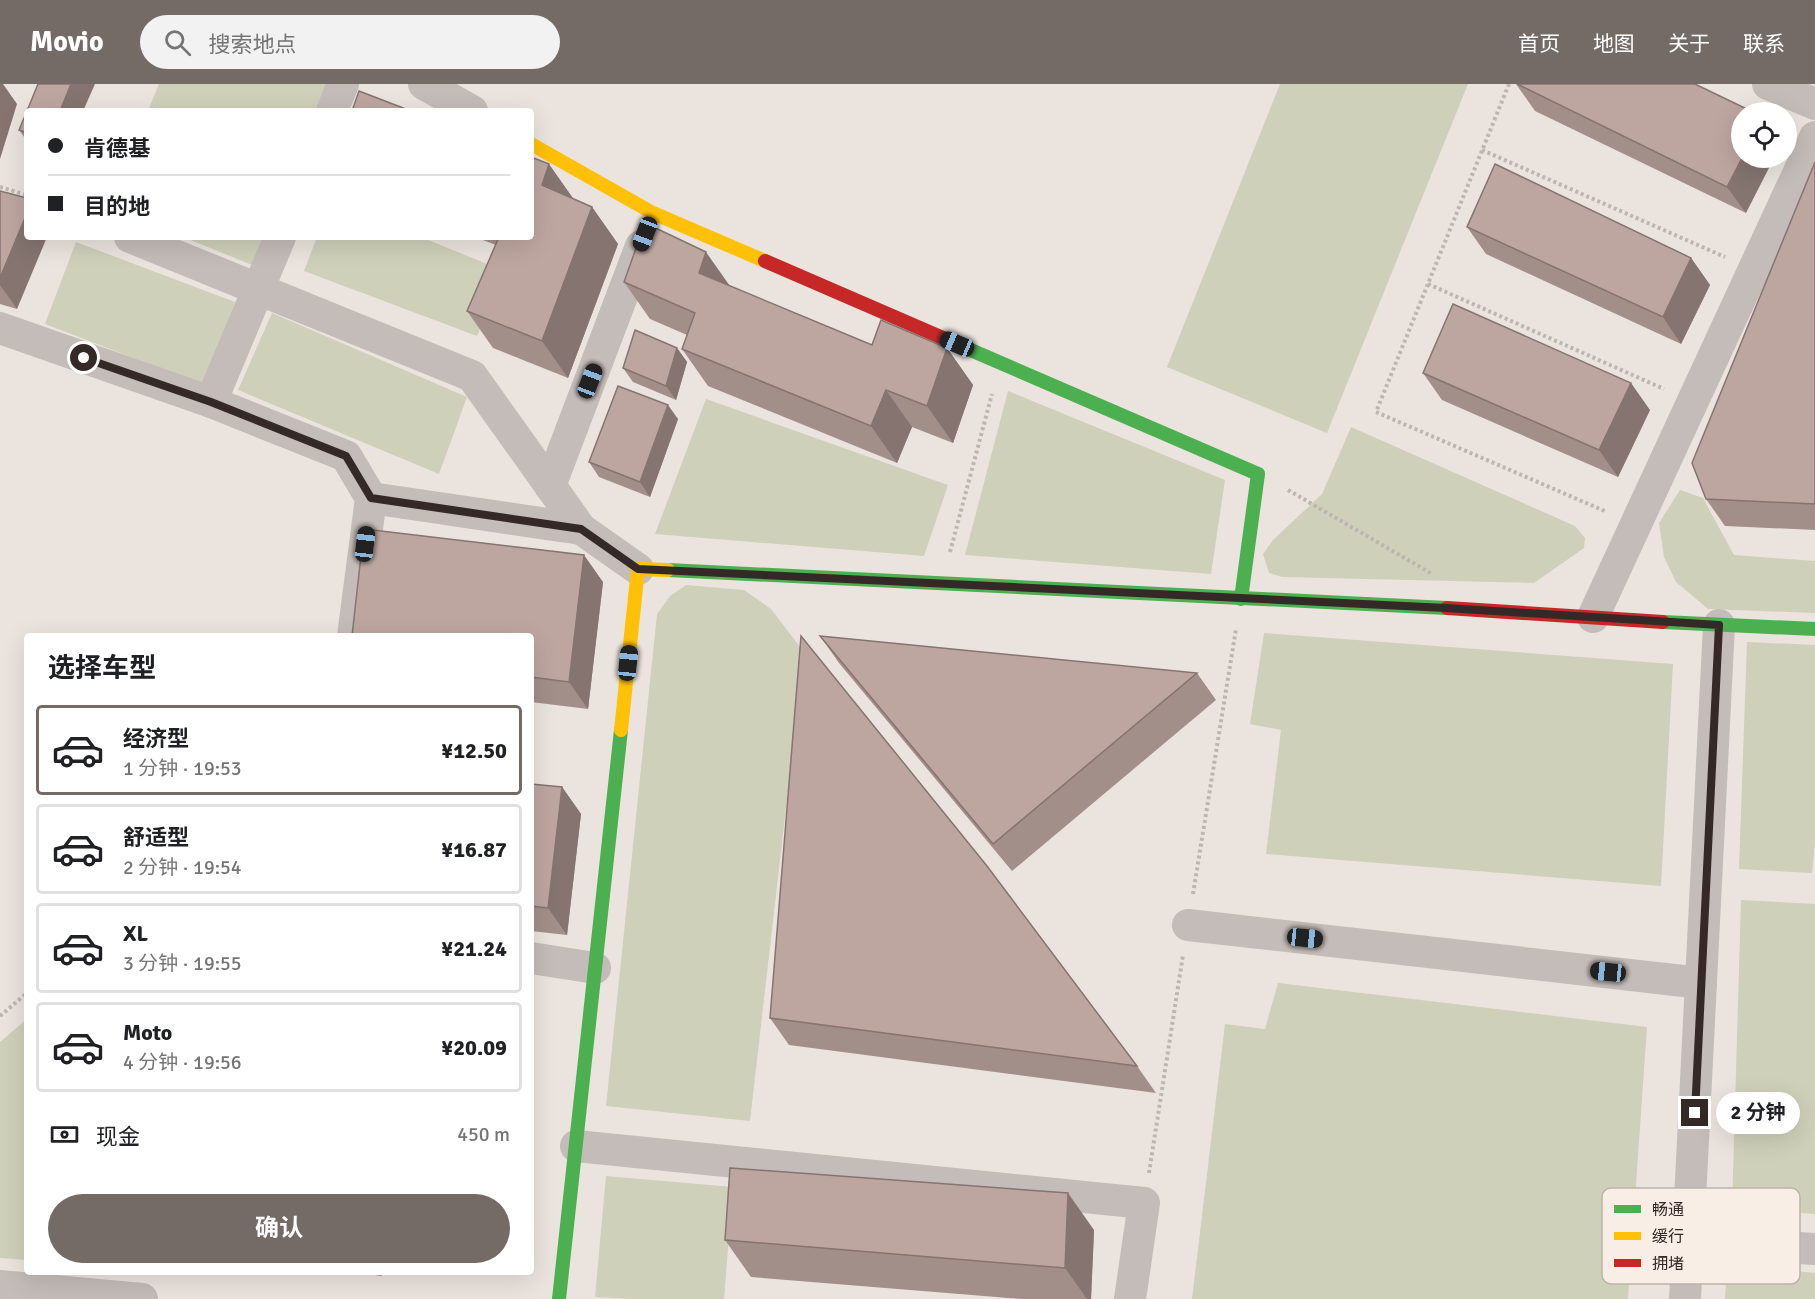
<!DOCTYPE html>
<html lang="zh">
<head>
<meta charset="utf-8">
<style>
	:root { --surface:#fff; --page:#f2f2f2; --text:#202124; --muted:#757577; --line:#e0e0e0; --accent:#746a66 }
	body { margin:0; font-family:Signika,"Noto Sans SC",sans-serif; background:var(--page); color:var(--text); height:100vh; display:flex; flex-direction:column; font-size:22px; white-space:nowrap }
	* { box-sizing:border-box; margin:0 }
	p { font-size:20px; color:var(--muted) }
	.icon { flex:none; width:33px; height:33px; fill:none; stroke:currentColor; stroke-width:2; stroke-linecap:round; stroke-linejoin:round }
	.map { position:relative; flex:1; overflow:hidden }
	.details { position:absolute; left:24px; top:549px; width:510px; height:642px; display:flex; flex-direction:column; background:var(--surface); border-radius:6px; box-shadow:0 6px 24px #0002 }
	.details>* { flex:none }
	.top-card { position:absolute; left:24px; top:24px; width:510px; height:132px; border-radius:6px; box-shadow:0 6px 24px #0002; display:grid; align-content:center; height:132px; padding:0 24px; background:var(--surface) }
	.fabs { position:absolute; left:1731px; top:18px; display:grid; gap:12px }
	.fabs a { display:grid; place-items:center; width:66px; height:66px; border-radius:50%; background:var(--surface); box-shadow:0 6px 24px #0002; font-size:30px }
	.end { position:absolute; width:27px; height:27px; margin:-14px; border:8px solid #342926; background:#fff; box-shadow:0 0 0 3px #fff }
	.from { border-radius:50% }
	.bubble { position:absolute; height:42px; border-radius:21px; background:var(--surface); box-shadow:0 6px 24px #0002; font-size:20px; font-weight:700; line-height:42px; text-align:center }
	.car { position:absolute; width:18px; height:36px; margin:-18px -9px; border-radius:8px; box-shadow:0 0 4px 2px #0007; background:linear-gradient(#222 24%,#8ab4d8 0 40%,#222 0 76%,#8ab4d8 0 86%,#222 0) }
	.top-card b { display:flex; align-items:center; gap:21px; height:57px; font-size:22px }
	.top-card b+b { border-top:2px solid var(--line) }
	.top-card i { width:15px; height:15px; background:var(--text) }
	ul { padding:0; list-style:none }
	li { display:flex; align-items:center; gap:18px; height:90px; margin:0 12px 9px; padding:0 12px; border:3px solid var(--line); border-radius:6px }
	li div { flex:1 }
	li b { display:block; font-size:22px }
	li em { font-style:normal; font-weight:700 }
	li.active { border-color:var(--accent) }
	li>.icon { width:54px; height:54px; stroke-width:1.5 }
	h2 { padding:0 24px; font-size:27px; line-height:72px }
	.pay { display:flex; align-items:center; gap:15px; height:66px; padding:0 24px; font-size:22px }
	.pay p { margin-inline-start:auto }
	.button { display:flex; gap:12px; margin-top:auto; padding:12px 24px }
	.button a { flex:1; height:69px; border-radius:36px; background:var(--accent); color:#fff; font-size:24px; font-weight:700; line-height:69px; text-align:center }
	header { display:flex; align-items:center; gap:36px; box-sizing:border-box; height:84px; padding:0 30px; background:var(--accent); color:#fff }
	header strong { font-size:28px }
	nav { display:flex; gap:33px; margin-inline-start:auto; font-size:21px }
	.search { width:420px; height:54px; background:var(--page); display:flex; align-items:center; gap:15px; box-sizing:border-box; padding:0 21px; border-radius:33px; color:var(--muted); font-size:22px }
	.map>svg:first-child { display:block }
	.green { fill:#ced0b9 }
	.lines { fill:none; stroke-linecap:round; stroke-linejoin:round }
	.path { stroke:#bdb5b0; stroke-width:4; stroke-dasharray:3 3; stroke-linecap:butt }
	.street { stroke:#c4bcb8; stroke-width:32 }
	.fast { stroke:#4caf50; stroke-width:14 }
	.slow { stroke:#ffc107; stroke-width:14 }
	.jam { stroke:#c62828; stroke-width:14 }
	.wall { fill:#a38f8a }
	.shaded-wall { fill:#857470 }
	.building { fill:#bea6a0; stroke:#857470; stroke-width:1.5 }
	.route { stroke:#342926; stroke-width:8 }
	.key { fill:#f8eee5; stroke:#bdb3ac; stroke-width:1.5 }
	.key-label { font-size:16px; fill:#342926 }
</style>
</head>
<body>
<header>
<strong>Movio</strong>
<div class="search"><svg class="icon" aria-label="search" viewBox="0 0 24 24"><circle cx="10" cy="10" r="6"/><path d="M15 15l6 6"/></svg>搜索地点</div>
<nav><a>首页</a><a>地图</a><a>关于</a><a>联系</a></nav>
</header>
<div class="map">
<svg width="1815" height="1215" viewBox="0 0 1815 1215">
	<rect width="100%" height="100%" fill="#ebe4de"/>
	<g class="green">
		<polygon points="159,0 327,0 316,27 148,27"/>
		<polygon points="1280,0 1468,0 1327,349 1167,283"/>
		<polygon points="183,153 263,153 252,181"/>
		<polygon points="317,153 421,153 504,187 477,252 304,187"/>
		<polygon points="76,158 235,218 204,301 45,240"/>
		<polygon points="272,229 467,313 439,390 238,306"/>
		<polygon points="1008,307 1225,396 1211,490 965,471"/>
		<polygon points="706,315 948,401 924,472 655,450"/>
		<polygon points="1351,343 1575,442 1585,454 1584,464 1534,499 1282,493 1269,489 1263,470 1273,456 1322,410"/>
		<polygon points="1680,406 1703,414 1734,471 1815,477 1815,529 1708,525 1676,498 1664,473 1659,439"/>
		<polygon points="686,501 744,506 771,525 804,568 750,1037 606,1022 657,530 670,512"/>
		<polygon points="1264,549 1673,580 1661,802 1266,770 1281,646 1250,640"/>
		<polygon points="1747,558 1815,561 1815,757 1812,789 1739,785"/>
		<polygon points="1741,816 1815,820 1815,1130 1732,1124"/>
		<polygon points="1278,899 1647,943 1628,1215 1192,1215 1225,940 1265,945"/>
		<polygon points="27,935 27,1176 0,1174 0,958"/>
		<polygon points="606,1092 733,1103 724,1215 631,1215 595,1213"/>
		<polygon points="1727,1180 1815,1189 1815,1215 1725,1215"/>
	</g>
	<g class="lines">
		<g class="path">
			<polyline points="1509,0 1376,328 1607,428"/>
			<polyline points="1482,66 1725,173"/>
			<polyline points="0,103 27,111"/>
			<polyline points="1428,200 1664,305"/>
			<polyline points="1288,406 1432,490"/>
			<polyline points="950,468 992,310"/>
			<polyline points="1193,810 1236,545"/>
			<polyline points="0,932 27,909"/>
			<polyline points="1149,1089 1183,871"/>
		</g>
		<g class="street">
			<polyline points="424,0 472,27"/>
			<polyline points="1768,0 1815,20"/>
			<polyline points="332,27 343,0"/>
			<polyline points="130,153 472,292 581,445"/>
			<polyline points="0,244 211,318 346,372 371,414 353,552"/>
			<polyline points="211,318 280,153"/>
			<polyline points="550,402 641,162"/>
			<polyline points="371,414 581,445 638,485"/>
			<polyline points="1593,533 1815,53"/>
			<polyline points="1188,841 1701,899"/>
			<polyline points="531,874 595,884"/>
			<polyline points="576,1062 1144,1119 1130,1215"/>
			<polyline points="1689,1157 1815,1165"/>
			<polyline points="0,1202 142,1215"/>
			<polyline points="1685,1215 1719,541"/>
		</g>
		<g class="fast">
			<polyline points="966,264 1258,390 1241,515"/>
			<polyline points="668,486 1447,524"/>
			<polyline points="1663,538 1815,545"/>
			<polyline points="559,1215 621,646"/>
		</g>
		<g class="slow">
			<polyline points="531,60 653,129 765,177"/>
			<polyline points="621,646 638,485 668,486"/>
		</g>
		<g class="jam">
			<polyline points="765,177 966,264"/>
			<polyline points="1447,524 1663,538"/>
		</g>
	</g>
	<g class="wall">
		<polygon points="1516,0 1695,0 1746,129 1535,27"/>
		<polygon points="27,27 27,57 19,46"/>
		<polygon points="1815,78 1815,446 1725,442 1706,415"/>
		<polygon points="0,107 17,225 0,220"/>
		<polygon points="574,115 592,123 618,160 568,294 493,264 467,227 496,161 475,153 531,153"/>
		<polygon points="1467,143 1691,174 1710,201 1681,260 1486,170"/>
		<polygon points="624,198 730,202 872,261 947,264 973,301 953,359 912,343 897,379 708,302 682,265 687,251 650,235"/>
		<polygon points="677,264 687,278 676,316 633,298 623,284"/>
		<polygon points="1423,289 1650,326 1618,393 1442,316"/>
		<polygon points="678,335 650,413 599,393 589,378"/>
		<polygon points="603,498 588,625 531,618 531,552"/>
		<polygon points="820,552 1197,589 1216,616 1012,787 839,579"/>
		<polygon points="531,700 562,703 581,730 567,851 531,847"/>
		<polygon points="770,934 1137,982 1156,1009 789,961"/>
		<polygon points="1094,1146 1091,1215 1022,1215 751,1193 725,1156"/>
		<polygon points="357,1188 387,1188 381,1192"/>
	</g>
	<g class="shaded-wall">
		<polygon points="0,0 3,0 17,20 0,75"/>
		<polygon points="71,0 95,0 83,27 60,27"/>
		<polygon points="1742,74 1774,74 1746,129 1727,103"/>
		<polygon points="549,80 575,117 542,101"/>
		<polygon points="592,123 618,160 568,294 542,257"/>
		<polygon points="27,129 27,153 47,153 17,225 0,201 0,194"/>
		<polygon points="706,168 732,205 699,189"/>
		<polygon points="1691,174 1710,201 1681,260 1663,233"/>
		<polygon points="677,264 687,278 676,316 666,302"/>
		<polygon points="947,264 973,301 953,359 927,322"/>
		<polygon points="1631,299 1650,326 1618,393 1599,366"/>
		<polygon points="886,306 912,343 897,379 871,342"/>
		<polygon points="668,321 678,335 650,413 640,398"/>
		<polygon points="584,471 603,498 588,625 569,598"/>
		<polygon points="562,703 581,730 567,851 548,824"/>
		<polygon points="1068,1109 1094,1146 1091,1215 1087,1215 1065,1184"/>
	</g>
	<g class="building">
		<polygon points="38,0 71,0 60,27 27,27"/>
		<polygon points="1517,0 1695,0 1753,28 1742,28 1742,74 1727,103"/>
		<polygon points="359,7 411,27 352,27"/>
		<polygon points="27,27 27,49 19,46"/>
		<polygon points="531,73 549,80 542,101 592,123 542,257 467,227 499,153 531,153"/>
		<polygon points="1815,78 1815,420 1706,415 1692,379"/>
		<polygon points="1495,80 1691,174 1663,233 1467,143"/>
		<polygon points="0,107 27,114 27,129 0,194"/>
		<polygon points="645,139 706,168 699,189 872,261 881,236 947,264 927,322 886,306 871,342 682,265 695,229 624,198"/>
		<polygon points="1453,220 1631,299 1599,366 1423,289"/>
		<polygon points="635,246 677,264 666,302 623,284"/>
		<polygon points="618,302 668,321 640,398 589,378"/>
		<polygon points="364,445 584,471 569,598 531,593 531,552 352,552"/>
		<polygon points="801,552 987,782 1137,982 770,934"/>
		<polygon points="820,552 1197,589 993,760"/>
		<polygon points="531,700 562,703 548,824 531,822"/>
		<polygon points="730,1084 1068,1109 1065,1184 725,1156"/>
	</g>
	<g class="lines">
		<polyline class="route" points="84,274 211,318 346,372 371,414 581,445 638,485 1446,524 1719,541 1695,1029"/>
	</g>
	<rect x="1602" y="1104" width="198" height="96" rx="9" class="key"/>
	<rect x="1614" y="1121" width="27" height="8" fill="#4caf50"/>
	<rect x="1614" y="1148" width="27" height="8" fill="#ffc107"/>
	<rect x="1614" y="1175" width="27" height="8" fill="#c62828"/>
	<g class="key-label">
		<text x="1652" y="1131">畅通</text>
		<text x="1652" y="1158">缓行</text>
		<text x="1652" y="1185">拥堵</text>
	</g>
</svg>
<div class="fabs">
<a><svg class="icon" aria-label="locate" viewBox="0 0 24 24"><circle cx="12" cy="12" r="6"/><path d="M12 2v4M12 18v4M2 12h4M18 12h4"/></svg></a>
</div>
<i class="end from" style="left:84px;top:274px"></i>
<i class="end" style="left:1695px;top:1029px"></i>
<div class="bubble" style="left:1716px;top:1008px;width:84px">2 分钟</div>
<i class="car" style="left:645px;top:150px;rotate:201deg"></i>
<i class="car" style="left:957px;top:260px;rotate:293deg"></i>
<i class="car" style="left:590px;top:297px;rotate:21deg"></i>
<i class="car" style="left:365px;top:460px;rotate:7deg"></i>
<i class="car" style="left:628px;top:579px;rotate:6deg"></i>
<i class="car" style="left:1305px;top:854px;rotate:96deg"></i>
<i class="car" style="left:1608px;top:888px;rotate:276deg"></i>
<div class="top-card">
<b><i class="from"></i>肯德基</b>
<b><i></i>目的地</b>
</div>
<section class="details">
<h2>选择车型</h2>
<ul>
<li class="active"><svg class="icon" aria-label="car" viewBox="0 0 24 24"><path d="M5 17H2v-5l4-1 3-4h7l3 4 3 1v5h-3M9 17h6M6 11h13"/><circle cx="7" cy="17" r="2"/><circle cx="17" cy="17" r="2"/></svg><div><b>经济型</b><p>1 分钟 · 19:53</p></div><em>¥12.50</em></li>
<li><svg class="icon" aria-label="car" viewBox="0 0 24 24"><path d="M5 17H2v-5l4-1 3-4h7l3 4 3 1v5h-3M9 17h6M6 11h13"/><circle cx="7" cy="17" r="2"/><circle cx="17" cy="17" r="2"/></svg><div><b>舒适型</b><p>2 分钟 · 19:54</p></div><em>¥16.87</em></li>
<li><svg class="icon" aria-label="car" viewBox="0 0 24 24"><path d="M5 17H2v-5l4-1 3-4h7l3 4 3 1v5h-3M9 17h6M6 11h13"/><circle cx="7" cy="17" r="2"/><circle cx="17" cy="17" r="2"/></svg><div><b>XL</b><p>3 分钟 · 19:55</p></div><em>¥21.24</em></li>
<li><svg class="icon" aria-label="car" viewBox="0 0 24 24"><path d="M5 17H2v-5l4-1 3-4h7l3 4 3 1v5h-3M9 17h6M6 11h13"/><circle cx="7" cy="17" r="2"/><circle cx="17" cy="17" r="2"/></svg><div><b>Moto</b><p>4 分钟 · 19:56</p></div><em>¥20.09</em></li>
</ul>
<div class="pay"><svg class="icon" aria-label="cash" viewBox="0 0 24 24"><path d="M3 7h18v10H3z"/><circle cx="12" cy="12" r="2"/></svg>现金<p>450 m</p></div>
<div class="button"><a>确认</a></div>
</section>
</div>
</body>
</html>
